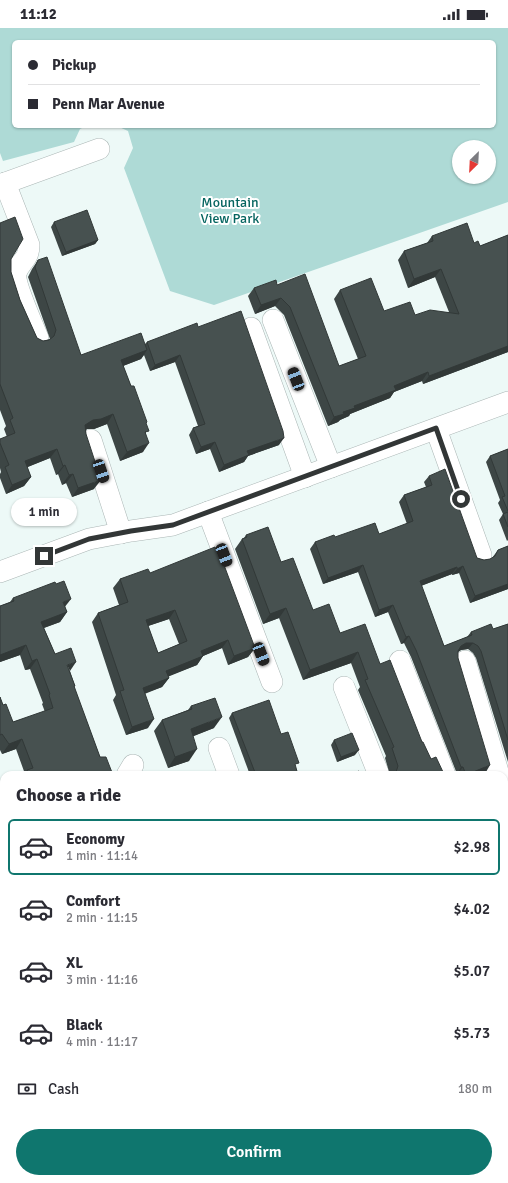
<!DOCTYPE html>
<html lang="en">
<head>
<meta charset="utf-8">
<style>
	:root { --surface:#fff; --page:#f7f7f7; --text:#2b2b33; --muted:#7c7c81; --line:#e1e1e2; --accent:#0f766e }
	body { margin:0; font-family:Signika,sans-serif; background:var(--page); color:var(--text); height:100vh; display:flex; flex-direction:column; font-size:15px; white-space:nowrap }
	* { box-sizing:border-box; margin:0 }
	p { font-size:13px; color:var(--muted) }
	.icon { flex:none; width:22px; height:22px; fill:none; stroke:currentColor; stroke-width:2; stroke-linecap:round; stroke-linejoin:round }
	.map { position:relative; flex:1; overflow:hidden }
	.sheet { position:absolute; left:0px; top:743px; width:508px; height:412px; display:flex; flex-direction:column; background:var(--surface); border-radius:12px 12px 0 0; box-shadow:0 1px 3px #0004 }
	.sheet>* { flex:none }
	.guide { position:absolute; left:12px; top:12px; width:484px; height:88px; border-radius:6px; box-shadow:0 1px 3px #0004; display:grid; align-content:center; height:88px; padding:0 16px; background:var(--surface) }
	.needle { width:26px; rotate:204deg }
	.fabs { position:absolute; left:452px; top:112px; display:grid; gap:8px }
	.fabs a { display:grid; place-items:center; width:44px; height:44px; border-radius:50%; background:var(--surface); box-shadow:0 1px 3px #0004; font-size:20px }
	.end { position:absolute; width:18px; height:18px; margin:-9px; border:5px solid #323636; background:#fff; box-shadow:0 0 0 2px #fff }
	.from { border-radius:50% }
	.bubble { position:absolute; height:28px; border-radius:14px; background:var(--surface); box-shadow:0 1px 3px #0004; font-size:13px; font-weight:600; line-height:28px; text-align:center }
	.car { position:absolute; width:12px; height:24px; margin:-12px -6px; border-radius:5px; box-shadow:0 0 3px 1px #0007; background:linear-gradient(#222 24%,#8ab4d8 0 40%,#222 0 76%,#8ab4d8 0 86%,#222 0) }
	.guide b { display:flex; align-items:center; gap:14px; height:38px; font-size:15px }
	.guide b+b { border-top:1px solid var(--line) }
	.guide i { width:10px; height:10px; background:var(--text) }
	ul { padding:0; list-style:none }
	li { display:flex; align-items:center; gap:12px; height:56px; margin:0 8px 6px; padding:0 8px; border:2px solid transparent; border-radius:6px }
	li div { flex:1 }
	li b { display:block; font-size:15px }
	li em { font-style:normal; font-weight:600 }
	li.active { border-color:var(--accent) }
	li>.icon { width:36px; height:36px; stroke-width:1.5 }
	h2 { padding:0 16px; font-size:18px; line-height:48px }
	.pay { display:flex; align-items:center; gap:10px; height:44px; padding:0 16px; font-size:15px }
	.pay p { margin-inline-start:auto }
	.cta { display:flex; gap:8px; margin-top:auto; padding:8px 16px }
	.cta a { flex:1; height:46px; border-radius:24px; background:var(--accent); color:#fff; font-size:16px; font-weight:600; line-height:46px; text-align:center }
	.status { display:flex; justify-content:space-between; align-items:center; height:28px; padding:0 20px; background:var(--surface); direction:ltr }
	.status svg { height:11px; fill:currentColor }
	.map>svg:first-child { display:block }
	.park { fill:#aedad6; fill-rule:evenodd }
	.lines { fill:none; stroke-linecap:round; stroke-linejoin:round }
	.minor-casing { stroke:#abb6b5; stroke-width:22 }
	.minor { stroke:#fff; stroke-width:21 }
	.wall { fill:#3d4645; fill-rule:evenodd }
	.shaded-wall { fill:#323938 }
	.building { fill:#475150; stroke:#323938; fill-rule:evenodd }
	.route { stroke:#323636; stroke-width:5 }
	.labels { text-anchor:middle; stroke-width:4; stroke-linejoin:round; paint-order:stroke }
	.park-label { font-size:14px; fill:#066560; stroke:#fff }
</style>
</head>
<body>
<div class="status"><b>11:12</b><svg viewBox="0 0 49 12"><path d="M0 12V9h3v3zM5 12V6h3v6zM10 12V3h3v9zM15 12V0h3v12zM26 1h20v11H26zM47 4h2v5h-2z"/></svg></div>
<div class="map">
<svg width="508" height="1155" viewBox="0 0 508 1155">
	<rect width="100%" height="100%" fill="#edf9f7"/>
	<path class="park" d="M0,0H508V174L214,277L170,263L124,140L133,120L128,103L117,98H494V14H14V98H86L80,101L74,114L3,133L0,125ZM459,119H489V149H459Z"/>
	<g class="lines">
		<g class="minor-casing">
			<g id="minor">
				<path d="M5,155L29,217C29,232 20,233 16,245C14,255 33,298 38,310"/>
				<polyline points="0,157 99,121"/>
				<polyline points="273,292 331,439"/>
				<polyline points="251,300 305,449"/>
				<polyline points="436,401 481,527"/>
				<polyline points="91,412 121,505"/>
				<polyline points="208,484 272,654"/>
				<polyline points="0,544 89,511 131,503 173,497 508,374"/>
				<polyline points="400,633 445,747"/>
				<polyline points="465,633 499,747"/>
				<polyline points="344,659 379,747"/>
				<polyline points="219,720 229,747"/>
				<polyline points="127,747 133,737"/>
				<polyline points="504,762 508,775"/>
				<polyline points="504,858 508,868"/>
				<polyline points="0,968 4,967"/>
				<polyline points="0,1116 4,1123"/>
				<polyline points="23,1151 26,1155"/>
				<polyline points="493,1151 494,1155"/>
			</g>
		</g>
		<use href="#minor" class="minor"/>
	</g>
	<g class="wall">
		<polygon points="54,194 98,212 95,216 62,228 51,199"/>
		<polygon points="0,195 11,231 11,244 20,272 37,310 43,313 50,311 28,249 32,241 38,232 81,327 145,316 147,314 198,299 279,417 248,428 244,434 219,444 210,421 196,426 189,407 193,400 198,398 175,334 150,343 144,327 141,331 123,338 146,396 146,407 143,424 120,433 107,396 94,401 87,401 86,402 86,406 94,461 72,469 66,455 62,457 58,446 56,447 50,430 27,439 31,449 24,458 6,466 0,450 0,446 1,444 0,440 0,411 7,409 4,401 6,398 0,382"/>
		<polygon points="508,207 508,324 423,356 422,353 394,364 390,370 350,386 349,388 340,392 338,394 328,398 284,287 275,278 255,286 248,268 254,260 277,257 339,338 358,331 334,271 340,262 384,283 415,287 449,284 435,249 408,260 398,232 404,223 427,215 432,208 474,215 480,218"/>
		<polygon points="508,421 508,512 507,513 499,492 503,486 498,475 500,472 486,434 490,428"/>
		<polygon points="429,448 477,530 484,532 490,531 492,530 498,522 508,518 508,561 470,575 459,545 452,547 452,546 421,558 444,618 467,609 471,604 493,601 508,596 508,734 476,630 473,625 468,621 461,622 458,624 458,630 486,744 478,747 459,747 458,745 457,746 411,629 404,615 401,616 388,584 375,589 358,544 323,556 310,521 315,514 335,509 379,506 407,496 399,474 404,467 426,459 424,454"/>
		<polygon points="246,507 281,534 313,582 340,605 380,636 431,731 441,747 390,747 385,730 386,728 358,662 360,659 351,635 303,652 279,590 263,596 235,521 242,511 244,510"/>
		<path d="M150,545L255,620L248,629L228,637L222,620L203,628L197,637L168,648L169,650L162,659L145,665L148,700L126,707L113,672L116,667L92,594L98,585L119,577L113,560L120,551ZM169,591L179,616L158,625L148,598Z"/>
		<polygon points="13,570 65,579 67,584 60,594 44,600 55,626 70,643 75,658 74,659 100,729 113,747 24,747 25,746 16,721 2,726 0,722 0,669 3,677 13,694 45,684 42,676 43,675 30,641 25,642 20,627 0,634 0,578 10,574"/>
		<polygon points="191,678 214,700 193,708 189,733 168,740 154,703 162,692 188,682"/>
		<polygon points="232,685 281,706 298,747 250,747 229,690"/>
		<polygon points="334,712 355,727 337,734 331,717"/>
		<polygon points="504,868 506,870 508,871 508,986 504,975"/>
		<polygon points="504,1022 508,1032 508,1113 504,1103"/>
		<polygon points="85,1151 131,1151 86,1155"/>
		<polygon points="163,1151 176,1151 165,1155"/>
	</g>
	<g class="shaded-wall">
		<polygon points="98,212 95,216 62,228 66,224"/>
		<polygon points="441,241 435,249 408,260 414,251"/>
		<polygon points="281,270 275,278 255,286 261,277"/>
		<polygon points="508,318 508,324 423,356 429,348"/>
		<polygon points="147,322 141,331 115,341 121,332"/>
		<polygon points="180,327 175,334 150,343 155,337"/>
		<polygon points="428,344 422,353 394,364 390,370 350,386 349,388 340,392 338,394 328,398 334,389 343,384 394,358"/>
		<polygon points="113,386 107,396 94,401 87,401 79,407 85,397 93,392"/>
		<polygon points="284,410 279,417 248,428 244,434 219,444 224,437 247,423"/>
		<polygon points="215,414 210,421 196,426 201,419"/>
		<polygon points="149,415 143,424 120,433 127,424"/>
		<polygon points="57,421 50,430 18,443 25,433"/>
		<polygon points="65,437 58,446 56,447 63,438"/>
		<polygon points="73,446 66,455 62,457 69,447"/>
		<polygon points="31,449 24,458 6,466 12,457"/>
		<polygon points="101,452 94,461 72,469 78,460"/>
		<polygon points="363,537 358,544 323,556 328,550"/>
		<polygon points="463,538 459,545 452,547 457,541"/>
		<polygon points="457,539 452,546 415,560 420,553"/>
		<polygon points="508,556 508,561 470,575 475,568"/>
		<polygon points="71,571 64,580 63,574"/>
		<polygon points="393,577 388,584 375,589 379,582"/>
		<polygon points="286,580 279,590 263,596 270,586"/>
		<polygon points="175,582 169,591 139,601 146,592"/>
		<polygon points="67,584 60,594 35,603 41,594"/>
		<polygon points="409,608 404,615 401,616 406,609"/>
		<polygon points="228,612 222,620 203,628 197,637 160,652 166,643 201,623"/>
		<polygon points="466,615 473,615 468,621 461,622 456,625 461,618"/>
		<polygon points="26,617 20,627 0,634 0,627"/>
		<polygon points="255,620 248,629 228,637 234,628"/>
		<polygon points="358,624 351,635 303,652 310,642"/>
		<polygon points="37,631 30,641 25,642 32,633"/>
		<polygon points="76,634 70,643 67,637"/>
		<polygon points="169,650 162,659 137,669 143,660"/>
		<polygon points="222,689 214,700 184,712 191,701"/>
		<polygon points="154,691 148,700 126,707 132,699"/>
		<polygon points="22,711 16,721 2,726 9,716"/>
		<polygon points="197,721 189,733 168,740 175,729"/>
		<polygon points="359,722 355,727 337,734 341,729"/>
		<polygon points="490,737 486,744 478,747 466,747"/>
		<polygon points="461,739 463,739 458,745 457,746"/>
		<polygon points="78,744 76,747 70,747"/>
		<polygon points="443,744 441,747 435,747"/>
		<polygon points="508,839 508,847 504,846 504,840"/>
		<polygon points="4,911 4,918 0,920 0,913"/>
		<polygon points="168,1151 176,1151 165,1155"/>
	</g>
	<g class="building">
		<polygon points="87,182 98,212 66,224 54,194"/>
		<polygon points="15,189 23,211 11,231 11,244 20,272 37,310 43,313 49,312 54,308 56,302 35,239 38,232 47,229 81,327 141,305 147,322 121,332 131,358 134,358 147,394 146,395 149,403 145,404 149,415 127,424 113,386 101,391 93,392 85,397 86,406 101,452 78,460 73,446 69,447 65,437 63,438 57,421 25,433 31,449 12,457 5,439 9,437 0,415 0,411 15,405 10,392 13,390 0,356 0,195"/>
		<polygon points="467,195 474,215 478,213 480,218 508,207 508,318 429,348 428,344 394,358 396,362 354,378 355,380 343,384 344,386 334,389 290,279 281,270 261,277 254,260 276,252 277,257 305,246 339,338 366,328 340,262 371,250 384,283 410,274 415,287 430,282 459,286 441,241 414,251 404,223 433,213 432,208"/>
		<polygon points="241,283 283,403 284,410 247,423 249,427 224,437 215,414 201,419 193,400 205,396 180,327 155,337 147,314 197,295 198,299"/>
		<polygon points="508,421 508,483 502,469 505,468 490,428"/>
		<polygon points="445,441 477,530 484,532 490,531 495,528 498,522 508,518 508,556 475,568 463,538 457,541 457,539 420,553 444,618 472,607 471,604 491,596 493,601 508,596 508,712 481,623 478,618 473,615 466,615 461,618 458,623 458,630 490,737 466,747 463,739 461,739 416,622 409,608 406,609 393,577 379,582 363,537 328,550 315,514 334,507 335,509 375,495 379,506 413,493 404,467 432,457 429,448"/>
		<polygon points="508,484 508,499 503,486"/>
		<polygon points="268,499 281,534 293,530 313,582 329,576 340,605 365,596 380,636 390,632 422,714 423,714 431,731 436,729 443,744 435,747 398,747 396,744 398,738 392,720 394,719 365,652 368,651 358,624 310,642 286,580 270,586 242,511 247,509 246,507"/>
		<path d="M215,519L216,522L218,521L255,620L234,628L228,612L201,623L203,628L166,643L169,650L143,660L154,691L132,699L120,663L124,662L98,585L128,574L120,551L148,541L150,545ZM175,582L187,613L158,625L146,592Z"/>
		<polygon points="64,553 71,571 63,574 67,584 41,594 55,626 71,620 76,634 67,637 75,658 74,658 100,729 106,729 113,747 79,747 78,744 70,747 29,747 27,742 33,740 22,711 9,716 2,706 0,707 0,669 3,677 6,676 13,694 53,680 49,667 50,666 37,631 32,633 26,617 0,627 0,578 14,573 13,570 55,554 56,556"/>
		<polygon points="215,670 222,689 191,701 197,721 175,729 162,692 192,681 191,678"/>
		<polygon points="269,672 281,706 288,704 299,735 295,736 298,747 256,747 232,685"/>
		<polygon points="352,705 359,722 341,729 334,712"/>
		<polygon points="359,743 361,747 350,747"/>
		<polygon points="4,771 4,911 0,913 0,772"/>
		<polygon points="508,824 508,839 504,840 504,826"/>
		<polygon points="504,868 506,870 508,871 508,966 507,967 504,958"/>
		<polygon points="504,1022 508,1032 508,1048 507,1048 508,1052 508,1093 504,1082"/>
		<polygon points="92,1151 131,1151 132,1155 87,1155 93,1152"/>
		<polygon points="380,1151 487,1151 489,1155 369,1155"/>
	</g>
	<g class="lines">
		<polyline class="route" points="44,528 89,511 131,503 173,497 436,400 461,471"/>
	</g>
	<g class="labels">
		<g class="park-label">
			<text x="230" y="179">Mountain<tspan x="230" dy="16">View Park</tspan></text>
		</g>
	</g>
</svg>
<div class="fabs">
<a><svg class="needle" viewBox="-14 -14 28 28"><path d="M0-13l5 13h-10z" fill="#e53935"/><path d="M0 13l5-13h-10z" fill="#7c7c81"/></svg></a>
</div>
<i class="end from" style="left:461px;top:471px"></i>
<i class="end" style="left:44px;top:528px"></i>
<div class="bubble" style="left:11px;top:470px;width:66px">1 min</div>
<i class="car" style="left:296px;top:351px;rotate:339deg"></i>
<i class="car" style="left:101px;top:443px;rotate:161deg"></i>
<i class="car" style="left:224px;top:527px;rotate:159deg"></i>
<i class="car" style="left:261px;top:626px;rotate:159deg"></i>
<div class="guide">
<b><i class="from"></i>Pickup</b>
<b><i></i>Penn Mar Avenue</b>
</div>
<section class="sheet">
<h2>Choose a ride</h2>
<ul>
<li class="active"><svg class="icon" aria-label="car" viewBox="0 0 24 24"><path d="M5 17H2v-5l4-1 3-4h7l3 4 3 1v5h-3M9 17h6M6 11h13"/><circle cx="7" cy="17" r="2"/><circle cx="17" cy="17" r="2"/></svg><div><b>Economy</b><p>1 min · 11:14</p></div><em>$2.98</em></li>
<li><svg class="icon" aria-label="car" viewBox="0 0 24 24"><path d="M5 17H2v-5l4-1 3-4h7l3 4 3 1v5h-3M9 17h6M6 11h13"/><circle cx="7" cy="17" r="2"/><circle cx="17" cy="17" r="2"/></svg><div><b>Comfort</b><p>2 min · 11:15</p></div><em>$4.02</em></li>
<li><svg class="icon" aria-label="car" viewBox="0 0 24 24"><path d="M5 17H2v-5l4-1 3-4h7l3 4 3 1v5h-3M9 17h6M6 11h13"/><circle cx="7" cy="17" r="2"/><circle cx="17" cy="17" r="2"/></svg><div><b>XL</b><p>3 min · 11:16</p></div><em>$5.07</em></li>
<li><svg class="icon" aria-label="car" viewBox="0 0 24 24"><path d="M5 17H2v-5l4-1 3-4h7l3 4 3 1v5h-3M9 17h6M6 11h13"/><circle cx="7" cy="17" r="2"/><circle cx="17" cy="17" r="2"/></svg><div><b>Black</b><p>4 min · 11:17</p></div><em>$5.73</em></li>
</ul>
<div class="pay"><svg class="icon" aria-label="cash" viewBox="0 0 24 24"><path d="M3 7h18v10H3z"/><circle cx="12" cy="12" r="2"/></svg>Cash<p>180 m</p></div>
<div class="cta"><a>Confirm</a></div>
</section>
</div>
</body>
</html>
